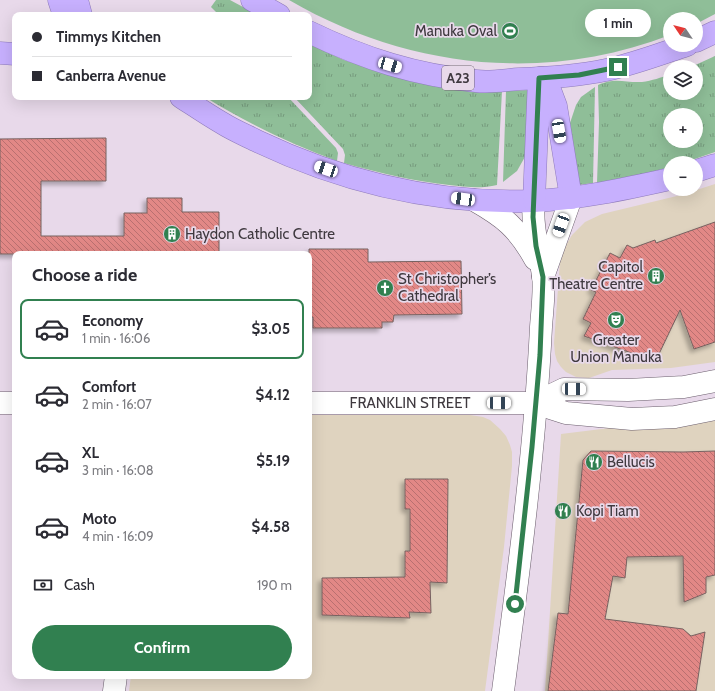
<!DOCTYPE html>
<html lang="en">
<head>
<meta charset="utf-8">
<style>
	:root { --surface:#fff; --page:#f2f2f3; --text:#2b2b33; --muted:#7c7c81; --line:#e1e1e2; --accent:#318050 }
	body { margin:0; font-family:Cabin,sans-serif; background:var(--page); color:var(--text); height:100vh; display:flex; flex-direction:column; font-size:15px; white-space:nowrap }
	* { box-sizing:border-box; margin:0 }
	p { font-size:13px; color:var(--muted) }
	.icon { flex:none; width:22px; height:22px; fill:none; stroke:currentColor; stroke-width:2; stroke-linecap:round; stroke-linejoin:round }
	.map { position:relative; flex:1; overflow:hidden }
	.details { position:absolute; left:12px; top:251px; width:300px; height:428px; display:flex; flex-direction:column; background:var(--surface); border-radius:8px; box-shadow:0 4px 16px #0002 }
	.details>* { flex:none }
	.guide { position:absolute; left:12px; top:12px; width:300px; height:88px; border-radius:8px; box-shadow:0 4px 16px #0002; display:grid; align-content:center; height:88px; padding:0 20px; background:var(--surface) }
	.needle { width:26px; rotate:305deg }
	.buttons { position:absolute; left:663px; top:12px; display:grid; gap:8px }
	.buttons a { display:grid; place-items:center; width:40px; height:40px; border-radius:50%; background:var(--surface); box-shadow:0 4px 16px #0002; font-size:20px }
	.end { position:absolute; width:18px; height:18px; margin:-9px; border:5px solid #318050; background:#fff; box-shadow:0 0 0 2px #fff }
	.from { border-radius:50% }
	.bubble { position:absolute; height:28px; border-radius:14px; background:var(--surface); box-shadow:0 4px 16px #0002; font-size:13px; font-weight:700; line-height:28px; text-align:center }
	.car { position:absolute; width:12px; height:24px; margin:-12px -6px; border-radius:5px; box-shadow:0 0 3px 1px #0007; background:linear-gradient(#fff 24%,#345 0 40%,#fff 0 76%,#345 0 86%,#fff 0) }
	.guide b { display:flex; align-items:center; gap:14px; height:38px; font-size:15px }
	.guide b+b { border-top:1px solid var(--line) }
	.guide i { width:10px; height:10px; background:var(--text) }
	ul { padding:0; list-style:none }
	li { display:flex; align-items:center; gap:12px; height:60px; margin:0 8px 6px; padding:0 12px; border:2px solid transparent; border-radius:8px }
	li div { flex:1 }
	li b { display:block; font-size:15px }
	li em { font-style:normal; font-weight:700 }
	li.selected { border-color:var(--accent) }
	li>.icon { width:36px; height:36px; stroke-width:1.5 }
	h2 { padding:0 20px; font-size:18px; line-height:48px }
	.pay { display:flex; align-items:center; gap:10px; height:44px; padding:0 20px; font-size:15px }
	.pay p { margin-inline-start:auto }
	.button { display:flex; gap:8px; margin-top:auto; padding:8px 20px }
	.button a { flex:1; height:46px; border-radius:24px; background:var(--accent); color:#fff; font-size:16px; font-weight:700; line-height:46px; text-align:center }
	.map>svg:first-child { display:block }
	.commercial { fill:#dfd3bf }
	.grass { fill:url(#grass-tufts); fill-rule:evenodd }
	.garden { fill:#8fbe98 }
	.building { fill:url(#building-back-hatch); stroke:#776261; filter:url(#shadow) }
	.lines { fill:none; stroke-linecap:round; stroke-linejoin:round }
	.minor-casing { stroke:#6b5e6d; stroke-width:23 }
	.trunk-casing { stroke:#8e7abb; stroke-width:23 }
	.minor { stroke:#fff; stroke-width:22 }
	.trunk { stroke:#c7b0fe; stroke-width:22 }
	.route { stroke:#318050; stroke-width:5 }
	.labels { text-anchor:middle; stroke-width:3.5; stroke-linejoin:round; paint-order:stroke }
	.shield { fill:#e8d9ea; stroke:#726972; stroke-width:1 }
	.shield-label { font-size:14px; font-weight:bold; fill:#3f393f }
	.poi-label { font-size:15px; fill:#3f393f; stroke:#e8d9ea; text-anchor:start }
	.street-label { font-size:15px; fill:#3f393f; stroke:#e8d9ea }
</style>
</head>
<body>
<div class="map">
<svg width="715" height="691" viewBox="0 0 715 691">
	<defs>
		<pattern id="grass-tufts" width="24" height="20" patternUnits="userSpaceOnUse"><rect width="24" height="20" fill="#8fbe98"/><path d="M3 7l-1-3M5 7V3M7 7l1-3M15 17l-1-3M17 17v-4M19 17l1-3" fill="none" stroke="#769b7d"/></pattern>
		<pattern id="building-back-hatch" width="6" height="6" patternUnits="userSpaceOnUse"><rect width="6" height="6" fill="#e28886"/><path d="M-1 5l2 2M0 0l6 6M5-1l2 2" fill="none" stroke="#b9706f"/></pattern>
		<filter id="shadow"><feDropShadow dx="-3.5" dy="3.5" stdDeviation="2" flood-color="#0004"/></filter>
	</defs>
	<rect width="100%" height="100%" fill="#e8d9ea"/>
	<g class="commercial">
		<polygon points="715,184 715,362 671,368 612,370 589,378 576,377 566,372 561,367 557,361 555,354 554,343 560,261 566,245 572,235 585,222 602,214 681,195"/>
		<polygon points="309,415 470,415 483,417 490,420 500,429 506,436 510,445 512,452 512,466 504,547 485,691 129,691 131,676 309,676"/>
		<polygon points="715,415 715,691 545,691 561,434"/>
	</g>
	<g class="grass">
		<polygon points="216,0 230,0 258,15 219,15 211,7"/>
		<path d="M309,44L344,60L369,68L502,91L497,185C481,189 466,187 449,185C413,181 379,173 344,163L345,155L343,149L294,97H309Z"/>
		<path d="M715,56V152L683,163H670V167L648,173L597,183L599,122L598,85C616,77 625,83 642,82C652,81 661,77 670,75V93H696V67H691ZM670,115H696V141H670Z"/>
		<polygon points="595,87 593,183 578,185 570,123 576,105 581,97"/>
		<polygon points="530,90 526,155 517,171 503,182 506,91"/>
		<path d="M205,97H288L336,148L338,153L337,161C290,144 247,123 205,97Z"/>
	</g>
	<path class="garden" d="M289,0H715V14L696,24V19H670V35C543,84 406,68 289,0Z"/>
	<g class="building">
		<polygon points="106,138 106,181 41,181 41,236 124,236 124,213 147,213 147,198 182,198 182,212 219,212 219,254 0,254 0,139"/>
		<polygon points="715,222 715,342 694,349 680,310 658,356 648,352 637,355 584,336 591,323 583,319 596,292 591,290 610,253 620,258 627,245 633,248 655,240 656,243"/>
		<polygon points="309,249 368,249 368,262 461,261 462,314 394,315 393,322 382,322 382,328 313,328 313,317 309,317"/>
		<polygon points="591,451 683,452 715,451 715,575 706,577 706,593 684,602 683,556 627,557 625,578 613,576 605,619 683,629 691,636 705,632 696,691 548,691 558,613 568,614 583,460"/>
		<polygon points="405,479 448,479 447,583 430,582 431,613 409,612 410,618 322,615 322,578 405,577 405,551 410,551 410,509 405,509"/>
	</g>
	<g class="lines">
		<g class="minor-casing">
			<g id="minor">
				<path d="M474,200C504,217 518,228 535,259"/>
				<polyline points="543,277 571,198"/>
				<polyline points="0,403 15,403"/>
				<path id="s1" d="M309,403H535L566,413L632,419L675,417L715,409"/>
				<polyline points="535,403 564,389 628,390 684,387 715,381"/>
				<polyline points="114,691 116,676"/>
				<path d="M503,691C519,570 535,449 541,327C542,312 545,290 543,275C539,250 531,227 534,201"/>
			</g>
		</g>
		<g class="trunk-casing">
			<g id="trunk">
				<polyline points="59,0 64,15"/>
				<polyline points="77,0 81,15"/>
				<polyline points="252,0 279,15"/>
				<path d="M309,32C365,59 415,75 476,81C490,83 505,80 519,79C548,78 577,76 606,70C634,64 660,54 687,45"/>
				<polyline points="696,41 715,32"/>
				<polyline points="0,53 15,54"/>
				<polyline points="543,78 550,90 556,106 571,198"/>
				<path d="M181,97C195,106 208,115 222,123C233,130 245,135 257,141C343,182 437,204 533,201C579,199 625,189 670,179"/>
				<polyline points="696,171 715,165"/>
				<polyline points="534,201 539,78"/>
			</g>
		</g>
		<use href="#minor" class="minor"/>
		<use href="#trunk" class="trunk"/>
	</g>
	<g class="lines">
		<polyline class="route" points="515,604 532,447 540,355 543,277 536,246 533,217 539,78 579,75 618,67"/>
	</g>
	<defs>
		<g id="stadium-disc" transform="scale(0.9)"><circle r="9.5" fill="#318050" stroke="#e8d9ea"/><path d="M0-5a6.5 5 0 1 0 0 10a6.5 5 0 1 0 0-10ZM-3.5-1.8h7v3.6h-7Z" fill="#fff"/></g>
		<g id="building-disc" transform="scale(0.9)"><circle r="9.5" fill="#318050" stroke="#e8d9ea"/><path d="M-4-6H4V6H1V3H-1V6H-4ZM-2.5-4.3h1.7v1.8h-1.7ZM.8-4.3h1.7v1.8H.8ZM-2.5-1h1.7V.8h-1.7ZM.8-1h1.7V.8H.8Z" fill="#fff"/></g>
		<g id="church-disc" transform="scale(0.9)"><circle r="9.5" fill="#318050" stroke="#e8d9ea"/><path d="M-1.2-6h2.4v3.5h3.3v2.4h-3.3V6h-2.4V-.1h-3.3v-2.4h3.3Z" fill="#fff"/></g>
		<g id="theatre-disc" transform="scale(0.9)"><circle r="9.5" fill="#318050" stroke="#e8d9ea"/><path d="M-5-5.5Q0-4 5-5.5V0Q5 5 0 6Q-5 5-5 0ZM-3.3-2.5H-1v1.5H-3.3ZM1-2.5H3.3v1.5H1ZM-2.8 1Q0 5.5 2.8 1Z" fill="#fff"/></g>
		<g id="restaurant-disc" transform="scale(0.9)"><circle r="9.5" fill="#318050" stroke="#e8d9ea"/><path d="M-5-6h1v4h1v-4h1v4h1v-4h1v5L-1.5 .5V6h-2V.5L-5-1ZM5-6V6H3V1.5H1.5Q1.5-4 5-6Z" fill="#fff"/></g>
	</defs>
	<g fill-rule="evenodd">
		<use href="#stadium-disc" x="510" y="31"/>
		<use href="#building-disc" x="172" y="234"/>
		<use href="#building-disc" x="656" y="276"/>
		<use href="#church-disc" x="385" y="288"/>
		<use href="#theatre-disc" x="616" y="320"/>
		<use href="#restaurant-disc" x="594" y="462"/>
		<use href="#restaurant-disc" x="563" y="511"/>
	</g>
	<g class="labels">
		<rect class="shield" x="442" y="66" width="32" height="24" rx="3"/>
		<g class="shield-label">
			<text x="458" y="83">A23</text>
		</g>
		<g class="poi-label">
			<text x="497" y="36" text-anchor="end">Manuka Oval</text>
			<text x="185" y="239">Haydon Catholic Centre</text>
			<text x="643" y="272" text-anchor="end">Capitol<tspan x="643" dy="17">Theatre Centre</tspan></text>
			<text x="398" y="284">St Christopher’s<tspan x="398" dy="17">Cathedral</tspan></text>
			<text x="616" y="345" text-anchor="middle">Greater<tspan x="616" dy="17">Union Manuka</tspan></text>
			<text x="607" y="467">Bellucis</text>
			<text x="576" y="516">Kopi Tiam</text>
		</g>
		<g class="street-label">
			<text dy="5" stroke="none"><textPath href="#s1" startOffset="101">FRANKLIN STREET</textPath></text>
		</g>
	</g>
</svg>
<div class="buttons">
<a><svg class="needle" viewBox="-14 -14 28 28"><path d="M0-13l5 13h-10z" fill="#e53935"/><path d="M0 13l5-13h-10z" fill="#7c7c81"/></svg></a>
<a><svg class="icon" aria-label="layers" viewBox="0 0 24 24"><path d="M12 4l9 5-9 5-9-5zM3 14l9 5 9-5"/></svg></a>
<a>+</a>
<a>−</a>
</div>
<i class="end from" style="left:515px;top:604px"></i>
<i class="end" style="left:618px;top:67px"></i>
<div class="bubble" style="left:585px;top:9px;width:66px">1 min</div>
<i class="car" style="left:390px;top:65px;rotate:106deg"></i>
<i class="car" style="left:559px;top:131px;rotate:170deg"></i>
<i class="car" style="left:326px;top:169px;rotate:289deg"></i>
<i class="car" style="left:463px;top:199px;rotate:278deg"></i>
<i class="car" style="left:561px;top:225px;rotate:200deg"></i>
<i class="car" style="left:574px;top:389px;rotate:91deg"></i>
<i class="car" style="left:499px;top:403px;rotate:90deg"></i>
<div class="guide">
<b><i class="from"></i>Timmys Kitchen</b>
<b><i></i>Canberra Avenue</b>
</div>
<section class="details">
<h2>Choose a ride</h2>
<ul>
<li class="selected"><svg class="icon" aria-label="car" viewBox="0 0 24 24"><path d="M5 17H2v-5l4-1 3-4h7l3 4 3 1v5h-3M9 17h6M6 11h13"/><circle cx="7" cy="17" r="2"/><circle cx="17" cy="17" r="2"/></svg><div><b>Economy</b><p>1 min · 16:06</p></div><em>$3.05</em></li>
<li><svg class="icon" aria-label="car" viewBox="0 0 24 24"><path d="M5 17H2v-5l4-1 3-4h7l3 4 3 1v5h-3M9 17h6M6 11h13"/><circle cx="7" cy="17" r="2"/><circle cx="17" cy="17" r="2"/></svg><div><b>Comfort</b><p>2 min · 16:07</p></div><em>$4.12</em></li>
<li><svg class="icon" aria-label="car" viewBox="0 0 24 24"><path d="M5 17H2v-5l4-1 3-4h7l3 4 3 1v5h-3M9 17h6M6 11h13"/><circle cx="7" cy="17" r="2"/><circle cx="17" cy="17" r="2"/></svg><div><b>XL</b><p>3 min · 16:08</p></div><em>$5.19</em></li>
<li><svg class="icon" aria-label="car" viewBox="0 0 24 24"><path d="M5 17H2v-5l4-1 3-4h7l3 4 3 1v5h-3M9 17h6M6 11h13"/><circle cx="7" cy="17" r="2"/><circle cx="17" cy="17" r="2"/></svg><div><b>Moto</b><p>4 min · 16:09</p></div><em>$4.58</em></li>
</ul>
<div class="pay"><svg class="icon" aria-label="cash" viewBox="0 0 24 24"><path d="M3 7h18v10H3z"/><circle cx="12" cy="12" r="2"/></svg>Cash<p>190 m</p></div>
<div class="button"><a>Confirm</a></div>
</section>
</div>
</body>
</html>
